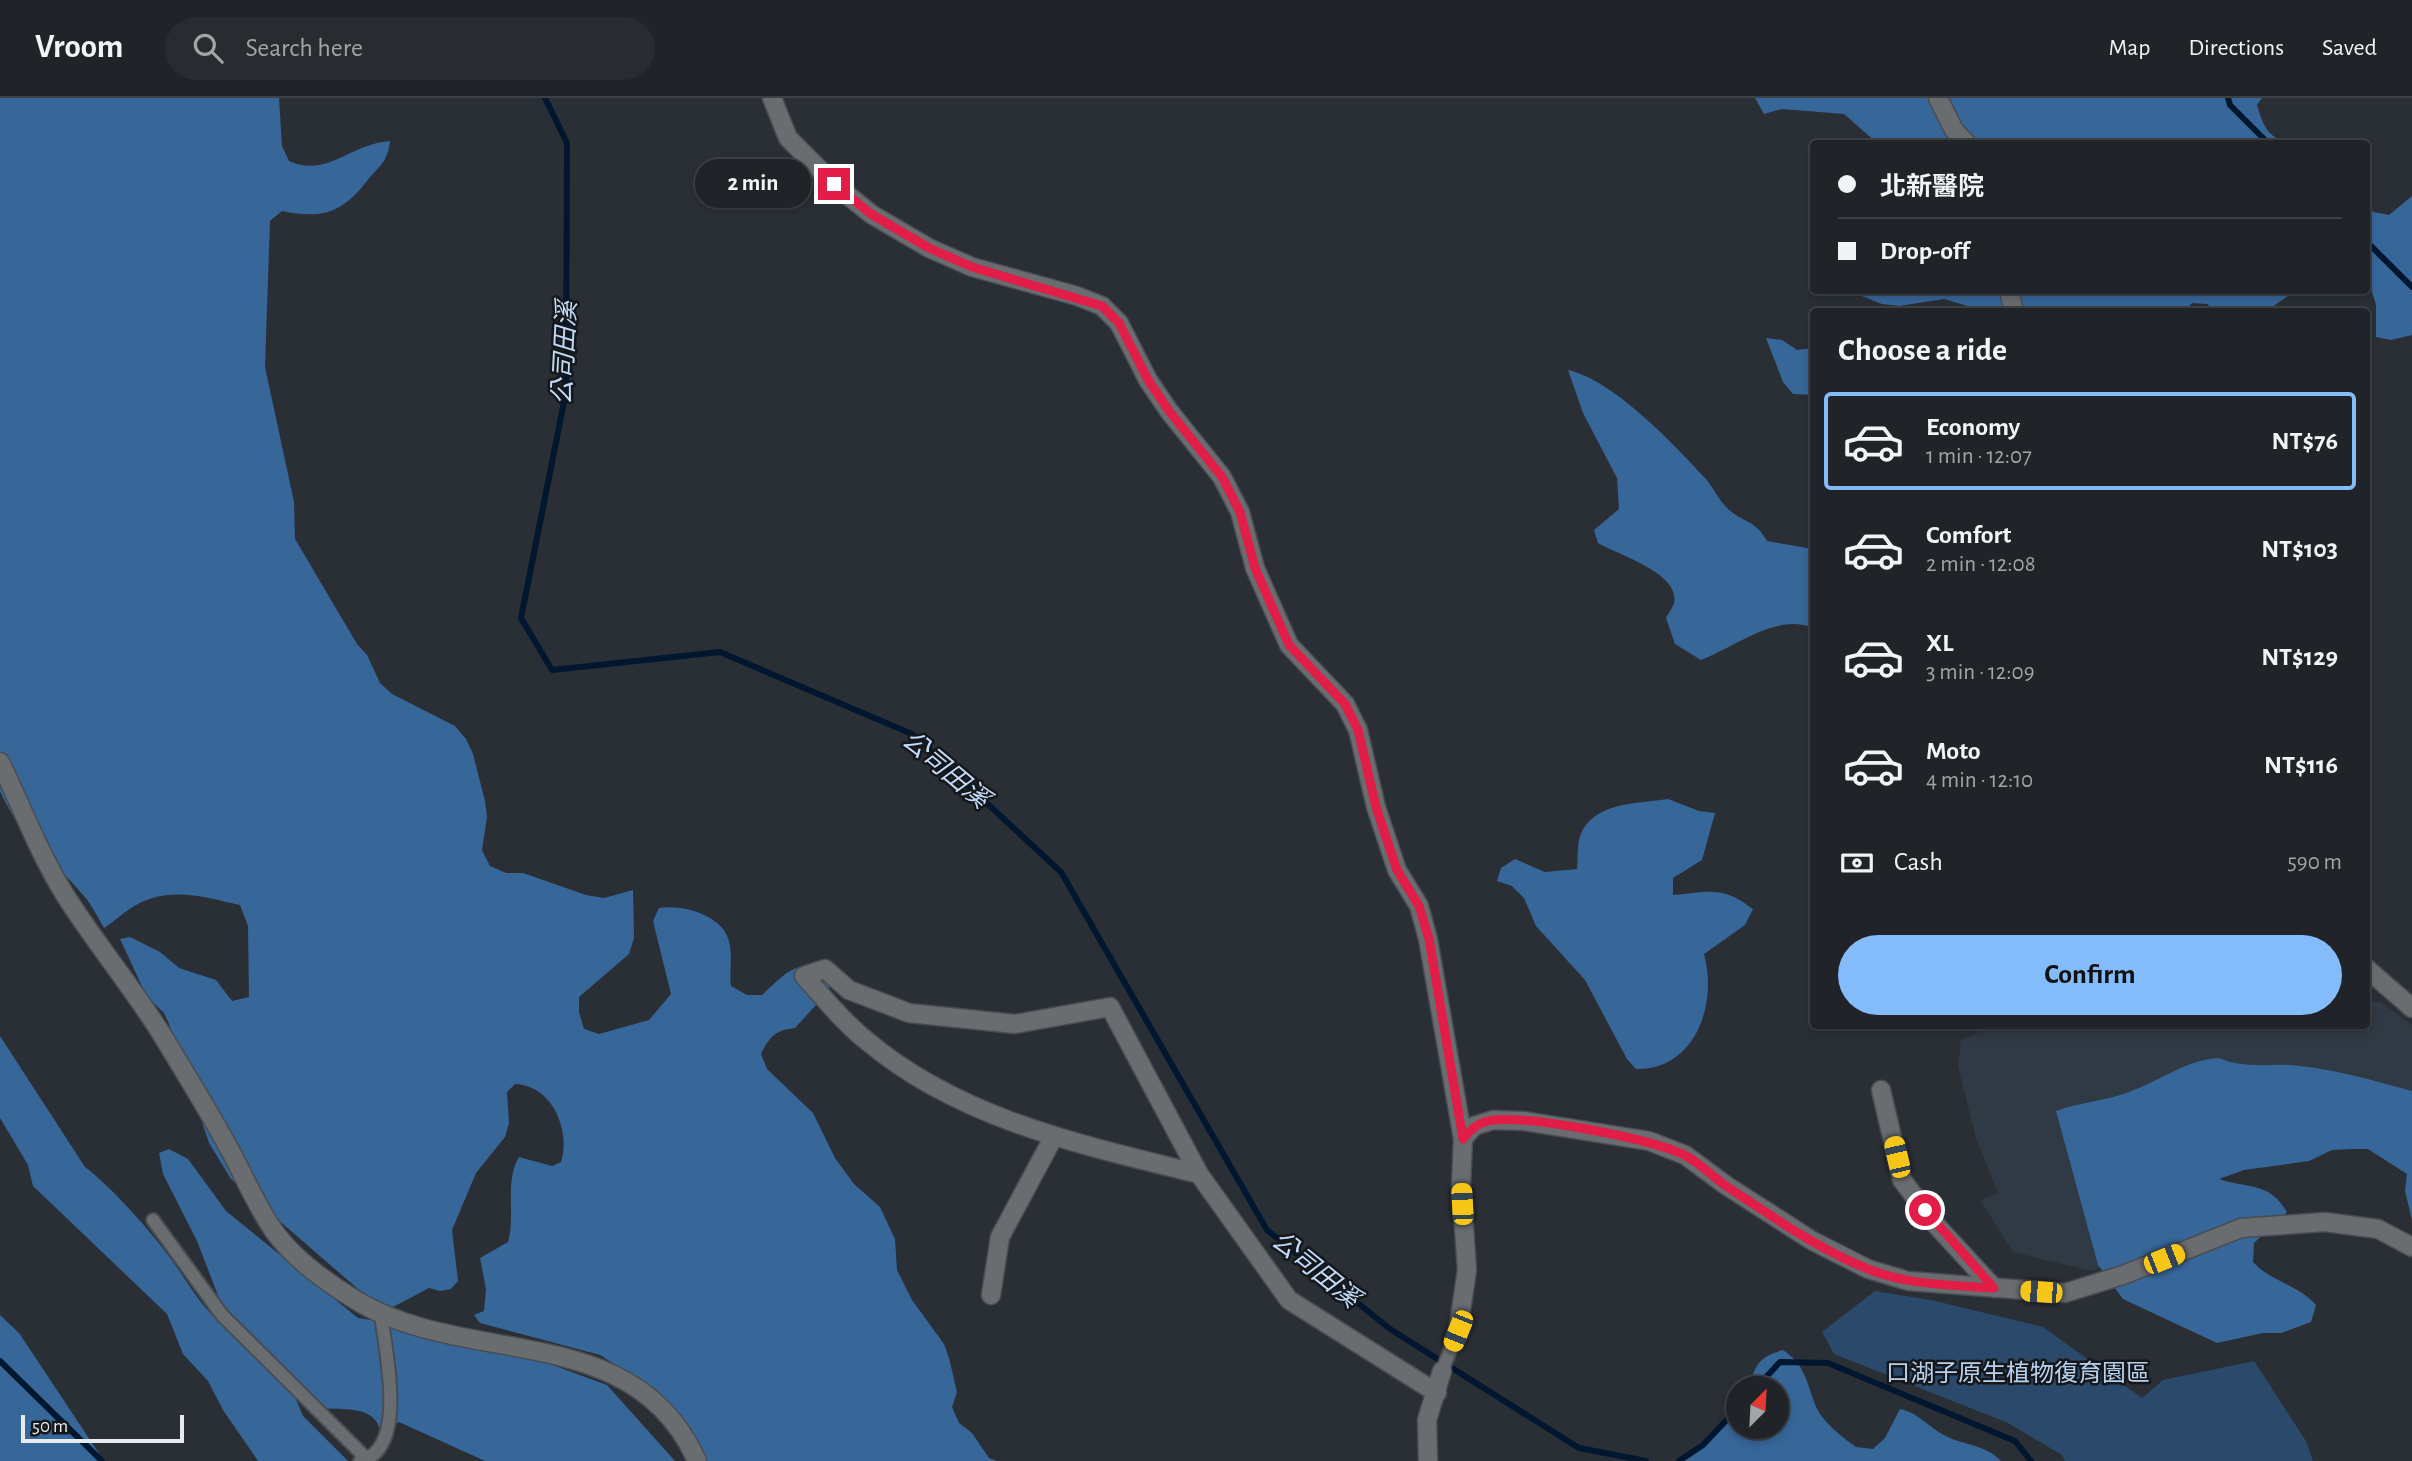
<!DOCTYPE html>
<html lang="en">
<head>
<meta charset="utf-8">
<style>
	:root { --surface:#202328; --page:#282b30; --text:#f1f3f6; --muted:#a2a4a8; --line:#3d4045; --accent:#84bcfb }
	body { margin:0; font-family:"Alegreya Sans","Noto Sans TC",sans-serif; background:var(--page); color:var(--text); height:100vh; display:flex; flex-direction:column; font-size:26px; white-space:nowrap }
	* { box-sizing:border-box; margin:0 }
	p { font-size:23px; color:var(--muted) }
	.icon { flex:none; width:38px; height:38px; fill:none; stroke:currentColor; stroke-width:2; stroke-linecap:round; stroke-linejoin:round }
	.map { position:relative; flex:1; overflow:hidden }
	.panel { position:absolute; left:1810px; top:210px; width:560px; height:721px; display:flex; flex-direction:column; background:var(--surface); border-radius:7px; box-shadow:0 4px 10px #0003,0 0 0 2px var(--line) }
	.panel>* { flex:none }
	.guide { position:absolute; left:1810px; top:42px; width:560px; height:154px; border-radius:7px; box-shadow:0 4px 10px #0003,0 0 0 2px var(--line); display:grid; align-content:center; height:154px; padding:0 28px; background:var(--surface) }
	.needle { width:46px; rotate:24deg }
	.controls { position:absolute; left:1726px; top:1278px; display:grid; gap:14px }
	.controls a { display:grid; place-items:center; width:63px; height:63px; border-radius:50%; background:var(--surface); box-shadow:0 4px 10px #0003,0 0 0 2px var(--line); font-size:35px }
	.scale { position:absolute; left:21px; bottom:18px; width:163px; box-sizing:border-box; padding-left:7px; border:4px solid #e7ebef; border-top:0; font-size:19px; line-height:24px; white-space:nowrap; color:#e7ebef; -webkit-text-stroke:5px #15171a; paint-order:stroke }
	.end { position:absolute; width:32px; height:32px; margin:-16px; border:9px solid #e11d48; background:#fff; box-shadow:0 0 0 4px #fff }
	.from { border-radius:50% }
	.bubble { position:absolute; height:49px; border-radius:24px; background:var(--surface); box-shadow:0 4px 10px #0003,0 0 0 2px var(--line); font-size:23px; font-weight:700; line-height:49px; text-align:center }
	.car { position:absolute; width:21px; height:42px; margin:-21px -10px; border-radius:9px; box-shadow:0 0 5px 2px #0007; background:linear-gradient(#f5c518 24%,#345 0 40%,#f5c518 0 76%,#345 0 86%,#f5c518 0) }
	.guide b { display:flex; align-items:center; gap:24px; height:66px; font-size:26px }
	.guide b+b { border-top:2px solid var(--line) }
	.guide i { width:18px; height:18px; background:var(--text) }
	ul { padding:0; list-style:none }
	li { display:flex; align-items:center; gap:21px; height:98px; margin:0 14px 10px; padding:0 14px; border:4px solid transparent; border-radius:7px }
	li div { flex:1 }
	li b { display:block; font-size:26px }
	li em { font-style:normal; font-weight:700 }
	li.active { border-color:var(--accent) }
	li>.icon { width:63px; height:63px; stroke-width:1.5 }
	h2 { padding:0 28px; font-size:32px; line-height:84px }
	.pay { display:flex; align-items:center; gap:18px; height:77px; padding:0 28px; font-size:26px }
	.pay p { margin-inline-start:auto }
	.action { display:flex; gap:14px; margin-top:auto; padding:14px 28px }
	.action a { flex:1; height:80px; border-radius:42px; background:var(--accent); color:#111; font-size:28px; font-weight:700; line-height:80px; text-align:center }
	header { display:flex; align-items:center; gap:42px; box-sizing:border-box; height:98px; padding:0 35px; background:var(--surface); border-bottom:2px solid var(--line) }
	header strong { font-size:33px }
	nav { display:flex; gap:38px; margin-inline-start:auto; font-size:24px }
	.search { width:490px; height:63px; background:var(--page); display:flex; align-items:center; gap:18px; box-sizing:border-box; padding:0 24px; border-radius:38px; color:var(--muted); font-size:26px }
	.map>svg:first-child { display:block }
	.built { fill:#303a44 }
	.green { fill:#2b496a }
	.forest { fill:#376699 }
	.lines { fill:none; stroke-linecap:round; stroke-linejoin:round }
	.stream { stroke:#011730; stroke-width:6 }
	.service-casing { stroke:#484d54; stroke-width:16 }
	.minor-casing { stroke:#484d54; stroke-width:21 }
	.service { stroke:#6a6d70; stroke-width:12 }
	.minor { stroke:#6a6d70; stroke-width:18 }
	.route { stroke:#e11d48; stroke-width:9 }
	.labels { text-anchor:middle; stroke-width:5; stroke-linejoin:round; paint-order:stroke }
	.park-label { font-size:24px; fill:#b7d1ef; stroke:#15171a }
	.water-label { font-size:26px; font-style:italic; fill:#c1dbfa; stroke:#15171a }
</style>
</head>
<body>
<header>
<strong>Vroom</strong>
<div class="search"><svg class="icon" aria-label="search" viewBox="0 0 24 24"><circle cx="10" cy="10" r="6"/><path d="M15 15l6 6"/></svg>Search here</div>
<nav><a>Map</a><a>Directions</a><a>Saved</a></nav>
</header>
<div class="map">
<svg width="2412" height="1363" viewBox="0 0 2412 1363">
	<rect width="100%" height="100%" fill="#2a2f36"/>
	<polygon class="built" points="2366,903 2380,904 2412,927 2412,1016 2268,970 2122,1161 2091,1173 2013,1154 1980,1102 1998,1095 1976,1040 1958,968 1961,942 1994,928 2366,928"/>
	<polygon class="green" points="1875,1193 1931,1202 2043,1229 2142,1300 2163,1282 2254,1263 2306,1343 2313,1363 2065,1363 2062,1357 2008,1325 1834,1256 1822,1234"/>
	<g class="forest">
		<path d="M0,0H279L282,48L289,63C328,80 349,46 390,43C388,64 379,68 367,83C341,116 322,121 282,113L270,123L265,269L294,404L295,441L357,546L367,557L380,585L392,596L455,628L466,641L473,656L485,703L487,719L482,752L490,768L506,775H523L586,797L604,800L633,792L634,840L629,856L579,899V914L584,931L599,936L649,922L671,896L653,823L659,810C682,806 723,817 729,843C733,858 729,874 731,888L747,897H762C788,873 792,866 828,865L833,880L827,895L795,930C776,932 769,939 761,956L767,971L813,1015L835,1060L854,1086L880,1109L895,1141L897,1172L912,1202L944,1246L949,1260L957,1294L952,1309L959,1325L972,1335L989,1360L997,1363H697L648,1288L600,1257L480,1225L474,1217L484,1213L486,1191L480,1160L508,1144C516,1117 504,1084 519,1059L552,1068L561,1064C571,1032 552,987 515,986L507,994L509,1025L505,1039L476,1075L452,1132L458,1183L451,1191L440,1193L429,1190L393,1209H384L358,1191L231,1081L209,1045L169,926L164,915L147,899L120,841L130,839L160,854L179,870L216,882L232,903L249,899L248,828L240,807C204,799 171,788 136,807C125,813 115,823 104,830C98,820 92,807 84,798C51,759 22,742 0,693Z"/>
		<path d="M1755,0H2262L2257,7C2263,27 2267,39 2288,45H1877L1844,16L1782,11L1764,16Z"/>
		<polygon points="2412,98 2412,237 2391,242 2376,239 2376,207 2366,174 2366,109 2374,114 2389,117"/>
		<polygon points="1849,193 2295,193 2265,214 2211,213 2208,206 2192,205 2184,214 1984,213 1944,201 1899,208 1882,206"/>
		<polygon points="1766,240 1782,242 1797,252 1813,250 1813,297 1793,296 1783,284"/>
		<path d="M1568,272C1613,282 1673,345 1705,380C1713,389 1719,402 1727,410C1744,426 1754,420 1767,443L1813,451V530C1778,514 1733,550 1701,562L1675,546L1666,520C1668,516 1673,509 1674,505C1681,475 1616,456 1598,445L1594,432L1619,411L1617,380L1583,315Z"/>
		<path d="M1668,701L1699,713L1715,715L1702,762L1673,780V797C1708,794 1722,787 1753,811L1745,827L1704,856C1718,907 1695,972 1636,971L1627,961L1585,882L1536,828L1524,800L1512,788L1497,783L1501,770L1515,761L1545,774L1577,771C1578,761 1577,748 1580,738C1593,703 1638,706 1668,701Z"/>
		<path d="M0,938L85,1069C113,1090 161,1144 180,1174C194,1194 204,1213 225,1227L224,1213L197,1143L163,1076L159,1055L169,1051L188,1061L226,1113L358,1220L470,1237L607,1287L675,1363H485L399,1324L381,1335C375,1305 342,1313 319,1310C310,1309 301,1303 294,1297L303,1318L348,1363H258L223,1312L208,1283L183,1256L167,1216L33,1088L28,1067L0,1020Z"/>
		<path d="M2219,960C2246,972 2271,964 2300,968C2338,972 2375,983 2412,993V1122L2405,1093L2407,1076L2368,1051H2351L2332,1052L2309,1063L2244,1072L2219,1081C2247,1091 2269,1083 2287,1114L2254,1145L2253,1164C2271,1184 2298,1186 2316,1207L2311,1224L2281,1235H2263L2217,1245L2123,1201L2098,1167L2056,1013C2080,1004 2106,1003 2129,994C2160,983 2185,962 2219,960Z"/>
		<polygon points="0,1217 19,1235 104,1363 0,1363"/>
		<path d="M1783,1252C1805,1267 1806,1282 1815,1306C1821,1323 1842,1339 1856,1349L1873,1351L1885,1340L1900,1311C1920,1316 1925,1326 1942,1336C1962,1348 1984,1345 2001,1363H1679L1738,1315V1328H1776V1290H1749C1755,1266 1759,1259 1783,1252Z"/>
	</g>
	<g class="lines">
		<g class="stream">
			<polyline points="545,0 567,45 566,294 521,520 552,572 720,554 912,636 1061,774 1267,1132 1390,1231 1579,1350 1646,1363"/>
			<polyline points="2228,0 2230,7 2269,46"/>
			<polyline points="2366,143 2412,189"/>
			<polyline points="0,1263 102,1363"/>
			<polyline points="1756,1290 1780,1264 1828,1265 2015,1343 2031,1363"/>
			<polyline points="1679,1363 1703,1347 1738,1310"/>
		</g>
		<g class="service-casing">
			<g id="service">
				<polyline points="153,1122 222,1217 369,1363"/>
				<polyline points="1442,1273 1458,1233"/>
				<path d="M360,1363C409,1352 385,1252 381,1216"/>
			</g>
		</g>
		<g class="minor-casing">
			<g id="minor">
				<polyline points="772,0 788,40 834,86 871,116 929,150 972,169 1077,198 1102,208 1119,225 1148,282 1169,313 1222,379 1240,414 1255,470 1289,547 1345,606 1358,632 1376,709 1397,772 1419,808 1428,841 1463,1041"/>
				<polyline points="1938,0 1954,32 1967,46"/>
				<polyline points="2009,192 2014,214"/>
				<path d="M0,664C21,707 39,755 65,797C96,846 134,891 164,940C187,978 210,1015 231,1054C245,1080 257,1109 274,1133C293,1160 326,1184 354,1201C466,1271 634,1220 697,1363"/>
				<polyline points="2366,870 2412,910"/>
				<polyline points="1881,992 1902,1082 1936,1127 1994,1190"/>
				<path d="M1199,1076C1083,1047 961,1022 867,943C844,925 824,900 804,878L825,871L849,892L909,915L1015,926L1110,909L1199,1076L1289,1202L1437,1295"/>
				<polyline points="991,1197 1000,1139 1053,1040"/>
				<polyline points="1458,1233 1467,1172 1461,1088 1463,1041 1474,1028 1493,1022 1524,1023 1649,1043 1685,1057 1727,1088 1811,1142 1868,1171 1908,1183 2065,1195 2123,1177 2241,1130 2325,1124 2378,1131 2412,1149"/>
				<polyline points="1428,1363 1427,1322 1442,1273"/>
			</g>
		</g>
		<use href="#service" class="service"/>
		<use href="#minor" class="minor"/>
	</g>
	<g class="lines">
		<path class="route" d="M834,86L871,116L929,150L972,169L1102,208L1119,225L1148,282L1169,313L1222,379L1240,414L1255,470L1289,547L1345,606L1358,632L1376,709L1397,772L1419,808L1429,841L1463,1041C1472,1030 1479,1024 1493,1022C1531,1018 1647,1040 1682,1056C1699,1063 1713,1080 1729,1090C1773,1119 1818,1151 1868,1171C1907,1187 1951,1187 1994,1190L1925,1112"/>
	</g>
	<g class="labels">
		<g class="park-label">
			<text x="2018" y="1283">口湖子原生植物復育園區</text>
		</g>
		<g class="water-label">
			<text transform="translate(564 255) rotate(-87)" y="9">公司田溪</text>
			<text transform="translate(946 671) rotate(40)" y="9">公司田溪</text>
			<text transform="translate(1316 1171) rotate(39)" y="9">公司田溪</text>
		</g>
	</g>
</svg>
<div class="controls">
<a><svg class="needle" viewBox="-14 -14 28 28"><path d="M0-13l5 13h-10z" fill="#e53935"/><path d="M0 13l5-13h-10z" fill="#a2a4a8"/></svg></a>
</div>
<div class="scale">50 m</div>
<i class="end from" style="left:1925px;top:1112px"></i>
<i class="end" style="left:834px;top:86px"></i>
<div class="bubble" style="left:695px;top:61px;width:116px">2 min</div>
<i class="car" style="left:1897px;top:1059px;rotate:347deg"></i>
<i class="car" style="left:1462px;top:1106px;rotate:357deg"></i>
<i class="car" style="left:2164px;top:1161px;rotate:68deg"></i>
<i class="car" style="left:2041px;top:1194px;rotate:274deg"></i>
<i class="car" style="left:1458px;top:1233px;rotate:202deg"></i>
<div class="guide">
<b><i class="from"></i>北新醫院</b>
<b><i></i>Drop-off</b>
</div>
<section class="panel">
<h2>Choose a ride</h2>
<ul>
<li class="active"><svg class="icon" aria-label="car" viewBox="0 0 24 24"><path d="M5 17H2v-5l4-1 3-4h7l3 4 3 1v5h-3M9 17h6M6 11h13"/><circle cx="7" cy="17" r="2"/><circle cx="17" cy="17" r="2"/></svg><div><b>Economy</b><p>1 min · 12:07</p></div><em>NT$76</em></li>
<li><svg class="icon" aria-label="car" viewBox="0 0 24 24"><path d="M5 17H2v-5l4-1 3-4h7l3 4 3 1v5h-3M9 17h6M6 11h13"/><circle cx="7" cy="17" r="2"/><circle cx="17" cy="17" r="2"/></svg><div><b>Comfort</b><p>2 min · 12:08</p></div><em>NT$103</em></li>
<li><svg class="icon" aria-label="car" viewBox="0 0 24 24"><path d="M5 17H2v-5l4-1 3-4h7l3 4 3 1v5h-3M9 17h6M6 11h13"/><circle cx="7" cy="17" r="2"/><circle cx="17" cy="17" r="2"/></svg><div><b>XL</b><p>3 min · 12:09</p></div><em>NT$129</em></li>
<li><svg class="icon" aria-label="car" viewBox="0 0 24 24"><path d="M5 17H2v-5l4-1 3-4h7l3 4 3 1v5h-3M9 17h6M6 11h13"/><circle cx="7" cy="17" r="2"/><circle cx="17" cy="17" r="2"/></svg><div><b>Moto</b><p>4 min · 12:10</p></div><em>NT$116</em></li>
</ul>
<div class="pay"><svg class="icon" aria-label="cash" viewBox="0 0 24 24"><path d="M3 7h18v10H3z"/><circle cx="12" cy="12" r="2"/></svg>Cash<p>590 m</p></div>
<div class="action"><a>Confirm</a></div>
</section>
</div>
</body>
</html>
